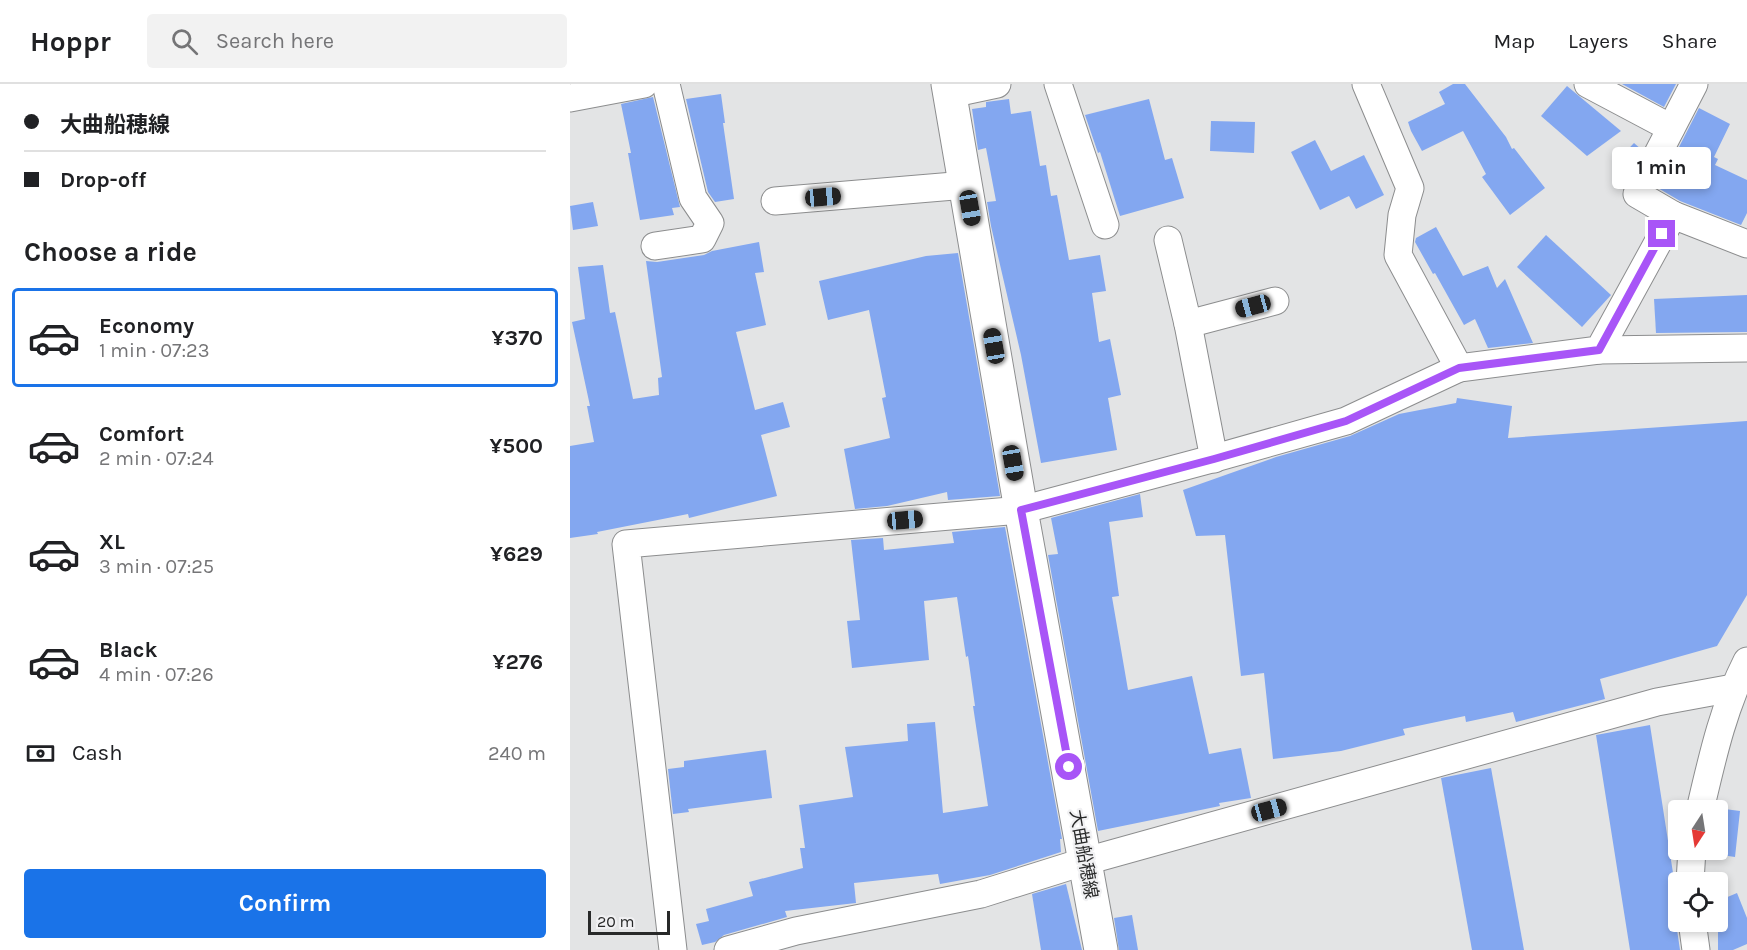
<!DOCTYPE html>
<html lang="en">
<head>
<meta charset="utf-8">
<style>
	:root { --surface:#fff; --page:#f2f2f2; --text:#202124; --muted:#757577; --line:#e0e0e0; --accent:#1a73e8 }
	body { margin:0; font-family:Karla,"Noto Sans JP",sans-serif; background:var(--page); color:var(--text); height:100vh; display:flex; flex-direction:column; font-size:22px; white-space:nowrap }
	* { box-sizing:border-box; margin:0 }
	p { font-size:20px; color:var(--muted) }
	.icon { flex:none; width:33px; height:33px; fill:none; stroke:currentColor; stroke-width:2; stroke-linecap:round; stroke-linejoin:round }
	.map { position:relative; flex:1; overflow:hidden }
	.panel { display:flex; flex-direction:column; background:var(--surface); width:570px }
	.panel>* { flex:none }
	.top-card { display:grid; align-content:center; height:132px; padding:0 24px; background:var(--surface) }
	.needle { width:39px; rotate:192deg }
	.controls { position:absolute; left:1098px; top:716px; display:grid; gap:12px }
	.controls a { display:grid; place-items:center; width:60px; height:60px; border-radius:6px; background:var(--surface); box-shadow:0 3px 9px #0003; font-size:30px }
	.scale { position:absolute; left:18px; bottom:15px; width:82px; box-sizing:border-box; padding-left:6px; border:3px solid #282929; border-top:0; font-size:16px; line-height:21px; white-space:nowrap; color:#282929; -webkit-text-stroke:4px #f1f1f3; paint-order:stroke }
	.end { position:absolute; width:27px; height:27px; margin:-14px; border:8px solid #a855f7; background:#fff; box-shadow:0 0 0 3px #fff }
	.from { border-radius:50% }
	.bubble { position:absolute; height:42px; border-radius:6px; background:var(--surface); box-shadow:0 3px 9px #0003; font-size:20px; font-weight:700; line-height:42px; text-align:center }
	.car { position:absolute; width:18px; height:36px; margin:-18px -9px; border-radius:8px; box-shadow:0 0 4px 2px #0007; background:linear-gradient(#222 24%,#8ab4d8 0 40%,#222 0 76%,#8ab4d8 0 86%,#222 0) }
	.top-card b { display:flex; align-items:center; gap:21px; height:57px; font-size:22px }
	.top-card b+b { border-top:2px solid var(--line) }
	.top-card i { width:15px; height:15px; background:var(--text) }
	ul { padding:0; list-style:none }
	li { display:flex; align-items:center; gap:18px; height:99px; margin:0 12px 9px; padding:0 12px; border:3px solid transparent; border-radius:6px }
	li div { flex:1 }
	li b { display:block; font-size:22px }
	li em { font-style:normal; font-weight:700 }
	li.active { border-color:var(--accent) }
	li>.icon { width:54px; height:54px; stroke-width:1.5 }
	h2 { padding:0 24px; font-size:27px; line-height:72px }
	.pay { display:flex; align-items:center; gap:15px; height:66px; padding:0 24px; font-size:22px }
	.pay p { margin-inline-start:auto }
	.cta { display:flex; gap:12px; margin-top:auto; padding:12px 24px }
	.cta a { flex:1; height:69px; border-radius:6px; background:var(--accent); color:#fff; font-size:24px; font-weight:700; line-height:69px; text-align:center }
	header { display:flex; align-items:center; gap:36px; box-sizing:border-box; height:84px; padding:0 30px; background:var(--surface); border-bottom:2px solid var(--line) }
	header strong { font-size:28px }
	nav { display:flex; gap:33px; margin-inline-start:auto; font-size:21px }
	.search { width:420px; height:54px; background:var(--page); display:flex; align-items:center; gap:15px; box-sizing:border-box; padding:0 21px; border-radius:6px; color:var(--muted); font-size:22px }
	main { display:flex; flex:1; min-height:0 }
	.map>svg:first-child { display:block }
	.building { fill:#83a7f0 }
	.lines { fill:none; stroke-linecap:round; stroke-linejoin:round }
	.minor-casing { stroke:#8c8d8e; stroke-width:29 }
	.secondary-casing { stroke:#8c8d8e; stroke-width:35 }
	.minor { stroke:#fff; stroke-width:27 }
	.secondary { stroke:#fff; stroke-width:33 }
	.route { stroke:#a855f7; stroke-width:8 }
	.labels { text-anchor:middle; stroke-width:4.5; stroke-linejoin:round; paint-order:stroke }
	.street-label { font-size:18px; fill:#282929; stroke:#f1f1f3 }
</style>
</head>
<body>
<header>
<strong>Hoppr</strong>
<div class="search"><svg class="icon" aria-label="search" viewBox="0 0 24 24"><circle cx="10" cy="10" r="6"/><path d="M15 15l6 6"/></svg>Search here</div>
<nav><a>Map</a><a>Layers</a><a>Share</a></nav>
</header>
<main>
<section class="panel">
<div class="top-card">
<b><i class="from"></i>大曲船穂線</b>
<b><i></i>Drop-off</b>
</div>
<h2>Choose a ride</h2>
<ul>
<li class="active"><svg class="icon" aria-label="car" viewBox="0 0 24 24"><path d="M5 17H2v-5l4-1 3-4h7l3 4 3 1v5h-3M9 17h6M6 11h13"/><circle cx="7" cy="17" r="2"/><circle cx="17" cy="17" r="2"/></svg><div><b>Economy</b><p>1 min · 07:23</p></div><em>¥370</em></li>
<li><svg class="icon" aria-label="car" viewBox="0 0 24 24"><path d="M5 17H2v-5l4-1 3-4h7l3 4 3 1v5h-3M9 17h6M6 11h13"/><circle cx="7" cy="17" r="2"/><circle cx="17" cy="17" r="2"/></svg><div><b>Comfort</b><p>2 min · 07:24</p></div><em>¥500</em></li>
<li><svg class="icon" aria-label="car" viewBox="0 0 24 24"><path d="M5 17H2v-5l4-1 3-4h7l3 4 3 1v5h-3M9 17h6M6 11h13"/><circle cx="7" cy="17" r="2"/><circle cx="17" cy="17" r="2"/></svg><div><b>XL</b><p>3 min · 07:25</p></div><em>¥629</em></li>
<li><svg class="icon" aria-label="car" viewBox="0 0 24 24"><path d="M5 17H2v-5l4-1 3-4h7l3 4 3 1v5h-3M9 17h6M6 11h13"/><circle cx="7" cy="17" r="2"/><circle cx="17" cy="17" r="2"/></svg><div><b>Black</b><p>4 min · 07:26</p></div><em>¥276</em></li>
</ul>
<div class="pay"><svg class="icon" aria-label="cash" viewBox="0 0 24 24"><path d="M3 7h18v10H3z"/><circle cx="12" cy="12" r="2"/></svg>Cash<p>240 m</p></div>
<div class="cta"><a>Confirm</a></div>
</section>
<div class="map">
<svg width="1177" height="866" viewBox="0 0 1177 866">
	<rect width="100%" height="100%" fill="#e3e4e5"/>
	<g class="building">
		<polygon points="883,0 895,0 936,53 942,65 944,64 975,104 940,131 912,93 916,90 893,47 852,67 841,47 838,38 875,20 869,8"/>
		<polygon points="1052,0 1106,0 1094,23"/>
		<polygon points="997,2 1051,47 1017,72 971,32"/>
		<polygon points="151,10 155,39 153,39 164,115 145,118 138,108 116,15"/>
		<polygon points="83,13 110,123 102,124 104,131 70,136 58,69 61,69 51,20"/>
		<polygon points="439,15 441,30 461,27 470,82 476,81 481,112 487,111 499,176 530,171 536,207 522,209 529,258 540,255 551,311 538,314 547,366 471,379 451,271 421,142 417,118 426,117 416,64 408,66 402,25 416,23 416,18"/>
		<polygon points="579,15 595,76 602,74 614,114 550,132 530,68 528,69 515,31"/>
		<polygon points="1129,24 1160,40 1144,73 1148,75 1145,81 1177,96 1177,129 1171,141 1110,117 1088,104"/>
		<polygon points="641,37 685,38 684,69 640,67"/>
		<polygon points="745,56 761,87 794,71 814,111 786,125 779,112 750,126 721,68"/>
		<polygon points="1064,59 1072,66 1059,91 1042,82"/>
		<polygon points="23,118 28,142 3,146 0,122"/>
		<polygon points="866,143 893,192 918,182 927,204 935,195 963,259 918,264 905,235 894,241 865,189 863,190 845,158 846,154"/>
		<polygon points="976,151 1041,211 1012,243 947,183"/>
		<polygon points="189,158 194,188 185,189 196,241 166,248 185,326 213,318 220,343 191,351 207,412 119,434 118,430 27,448 28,450 0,454 0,362 24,358 17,322 20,322 2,238 15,235 8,183 33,181 40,229 45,228 63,315 89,311 88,294 92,293 76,177 87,178 134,171 142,167"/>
		<polygon points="388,169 430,412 378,416 377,408 317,422 285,425 274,365 320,354 312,314 316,313 299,226 258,236 249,197 356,172"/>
		<polygon points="1177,211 1177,248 1086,249 1084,215"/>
		<polygon points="887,314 942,322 938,354 1177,337 1177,511 1147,562 1030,595 1035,615 946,638 943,628 896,638 895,632 833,645 835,651 771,667 703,675 694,589 671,592 655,451 626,452 613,406 706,373 780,352 829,330 886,319"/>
		<polygon points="570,410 573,433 539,438 549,512 542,513 558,606 622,592 639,670 671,664 681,714 649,719 650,722 528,747 478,471 488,470 481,434"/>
		<polygon points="435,443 492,755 490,755 491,768 420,791 370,800 368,790 284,799 286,819 215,827 217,833 154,851 145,858 132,861 126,840 139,837 136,825 183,812 179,798 233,784 230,764 235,764 229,721 283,713 275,663 338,657 337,640 365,638 373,729 418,722 403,622 405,622 398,572 396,573 387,513 354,517 359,576 282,584 277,537 290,536 281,456 313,454 314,466 384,459 382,448"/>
		<polygon points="1080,641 1108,821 1106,839 1110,866 1060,866 1026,651"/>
		<polygon points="196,666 202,714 118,725 119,728 103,730 98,685 114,683 114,677"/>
		<polygon points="921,684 954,866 902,866 871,694"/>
		<polygon points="1147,724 1170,727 1165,773 1138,769 1138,765 1148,765"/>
		<polygon points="496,800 512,866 471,866 462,810"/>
		<polygon points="1167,809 1177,834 1177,860 1163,866 1148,866 1148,817"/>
		<polygon points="562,831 568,866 549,866 544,834"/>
	</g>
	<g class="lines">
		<g class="minor-casing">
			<g id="minor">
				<polyline points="488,0 535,141"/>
				<polyline points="796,0 840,104 832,131 828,171 889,284 1029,266 1103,131 1177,160"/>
				<polyline points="1018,0 1101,44"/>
				<polyline points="380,10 427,0"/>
				<polyline points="0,14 74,0"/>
				<polyline points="205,117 396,101"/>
				<polyline points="1103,131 1067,110 1124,0"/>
				<polyline points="598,156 618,240 644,375"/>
				<polyline points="85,162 132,155 140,139 123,114 96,0"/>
				<polyline points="618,240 705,217"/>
				<polyline points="1029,266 1177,264"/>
				<path d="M1130,726C1142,675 1153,624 1177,577"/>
				<polyline points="1120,798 1122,765"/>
				<polyline points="1122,837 1126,866"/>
				<polyline points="103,866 56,460 451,426 638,376 776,337 889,284"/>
				<polyline points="158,866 226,847 411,810 516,777 1087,618 1163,604"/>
			</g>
		</g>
		<g class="secondary-casing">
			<polyline id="secondary" points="378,0 451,426 531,866"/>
		</g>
		<use href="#minor" class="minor"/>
		<use href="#secondary" class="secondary"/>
	</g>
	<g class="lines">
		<polyline class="route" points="499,683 451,426 644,375 776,337 889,284 1029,266 1092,150"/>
	</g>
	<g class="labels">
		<g class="street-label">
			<text transform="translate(514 770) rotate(80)" y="6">大曲船穂線</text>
		</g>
	</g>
</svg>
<div class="controls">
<a><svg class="needle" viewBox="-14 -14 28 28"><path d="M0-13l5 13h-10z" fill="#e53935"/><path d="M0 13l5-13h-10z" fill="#757577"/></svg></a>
<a><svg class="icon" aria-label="locate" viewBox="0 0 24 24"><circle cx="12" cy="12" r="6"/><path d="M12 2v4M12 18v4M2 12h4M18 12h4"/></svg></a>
</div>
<div class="scale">20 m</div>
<i class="end from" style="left:499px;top:683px"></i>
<i class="end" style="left:1092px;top:150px"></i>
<div class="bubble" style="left:1042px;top:63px;width:99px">1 min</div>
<i class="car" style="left:253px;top:113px;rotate:85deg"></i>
<i class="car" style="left:400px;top:124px;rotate:170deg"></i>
<i class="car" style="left:683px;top:222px;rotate:255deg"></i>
<i class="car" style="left:424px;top:262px;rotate:350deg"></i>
<i class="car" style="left:443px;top:379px;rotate:170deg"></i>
<i class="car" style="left:335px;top:436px;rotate:85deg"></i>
<i class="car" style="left:699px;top:726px;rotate:75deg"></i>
</div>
</main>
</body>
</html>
